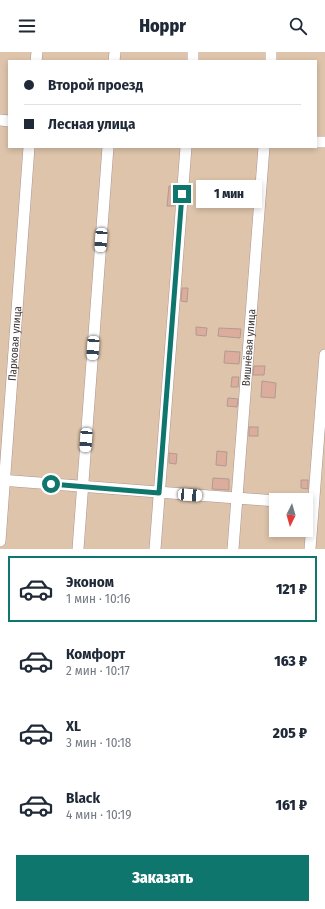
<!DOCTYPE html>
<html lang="ru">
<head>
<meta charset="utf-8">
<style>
	:root { --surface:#fff; --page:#f2f2f3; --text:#1f2937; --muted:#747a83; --line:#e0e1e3; --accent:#0f766e }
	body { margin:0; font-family:"Fira Sans Condensed",sans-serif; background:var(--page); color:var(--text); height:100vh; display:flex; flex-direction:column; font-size:15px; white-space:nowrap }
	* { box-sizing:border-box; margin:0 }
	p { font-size:13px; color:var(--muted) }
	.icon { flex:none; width:22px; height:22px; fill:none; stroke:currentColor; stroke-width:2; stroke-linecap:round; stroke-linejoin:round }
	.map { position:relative; height:497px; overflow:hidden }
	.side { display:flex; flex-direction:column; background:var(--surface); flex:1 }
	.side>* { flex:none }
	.top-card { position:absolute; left:8px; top:8px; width:309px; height:88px; border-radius:0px; box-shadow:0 2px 6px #0003; display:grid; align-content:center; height:88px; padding:0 16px; background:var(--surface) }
	.needle { width:26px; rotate:185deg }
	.buttons { position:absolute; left:269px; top:441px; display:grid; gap:8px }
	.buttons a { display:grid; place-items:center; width:44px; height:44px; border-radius:0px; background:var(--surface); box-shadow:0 2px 6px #0003; font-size:20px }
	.end { position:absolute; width:18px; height:18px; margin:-9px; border:5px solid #0f766e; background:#fff; box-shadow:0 0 0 2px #fff }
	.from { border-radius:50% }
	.bubble { position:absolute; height:28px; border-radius:0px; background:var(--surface); box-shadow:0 2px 6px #0003; font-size:13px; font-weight:800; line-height:28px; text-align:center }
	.car { position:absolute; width:12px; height:24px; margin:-12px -6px; border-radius:5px; box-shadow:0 0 3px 1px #0007; background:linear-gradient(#fff 24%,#345 0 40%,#fff 0 76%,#345 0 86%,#fff 0) }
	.top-card b { display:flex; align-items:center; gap:14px; height:38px; font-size:15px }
	.top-card b+b { border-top:1px solid var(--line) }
	.top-card i { width:10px; height:10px; background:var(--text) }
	ul { padding:7px 0 0; list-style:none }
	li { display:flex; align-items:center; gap:12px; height:66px; margin:0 8px 6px; padding:0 8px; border:2px solid transparent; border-radius:0px }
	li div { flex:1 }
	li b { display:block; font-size:15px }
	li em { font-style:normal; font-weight:800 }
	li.on { border-color:var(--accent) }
	li>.icon { width:36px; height:36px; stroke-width:1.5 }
	.action { display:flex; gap:8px; margin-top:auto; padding:8px 16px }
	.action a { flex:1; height:46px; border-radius:0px; background:var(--accent); color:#fff; font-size:16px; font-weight:800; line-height:46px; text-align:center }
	header { display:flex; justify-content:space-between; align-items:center; height:52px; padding:0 16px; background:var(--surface); font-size:18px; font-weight:800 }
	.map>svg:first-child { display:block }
	.green { fill:#ddc4aa; fill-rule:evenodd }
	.building { fill:#dcad9c; stroke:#b29a92 }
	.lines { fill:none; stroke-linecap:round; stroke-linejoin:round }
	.minor-casing { stroke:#ad9395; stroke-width:12 }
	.minor { stroke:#fff; stroke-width:11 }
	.route { stroke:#0f766e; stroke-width:5 }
	.labels { text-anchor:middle; stroke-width:3; stroke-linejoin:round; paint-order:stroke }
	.street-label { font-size:11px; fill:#3d3333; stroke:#fff }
</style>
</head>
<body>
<header><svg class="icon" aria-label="menu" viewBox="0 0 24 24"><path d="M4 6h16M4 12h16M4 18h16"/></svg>Hoppr<svg class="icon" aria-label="search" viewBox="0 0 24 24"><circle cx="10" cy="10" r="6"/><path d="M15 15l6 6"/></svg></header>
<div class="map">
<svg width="325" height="497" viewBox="0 0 325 497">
	<rect width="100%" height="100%" fill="#fbf0f0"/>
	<path class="green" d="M0,0H325V497H0ZM9,9H316V95H9ZM276,448H306V478H276Z"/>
	<g class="building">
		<polygon points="169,134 176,134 174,154 167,154"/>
		<polygon points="182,236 188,236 187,250 181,249"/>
		<polygon points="196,275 207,276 206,284 196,283"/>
		<polygon points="219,276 241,277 240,286 218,284"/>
		<polygon points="225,299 240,300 239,312 224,311"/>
		<polygon points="254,314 265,314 264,323 253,323"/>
		<polygon points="232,325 239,325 238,335 231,335"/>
		<polygon points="262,329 276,331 275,346 261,345"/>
		<polygon points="228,346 238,347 237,355 227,354"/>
		<rect x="249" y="375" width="9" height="9"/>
		<polygon points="217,399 227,400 226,414 216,413"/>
		<polygon points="169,401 177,402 176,412 169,411"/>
		<polygon points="213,426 229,427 229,438 212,437"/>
		<polygon points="301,428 308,428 308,437 301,436"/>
	</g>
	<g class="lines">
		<g class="minor-casing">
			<g id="minor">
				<polyline points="36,9 37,0"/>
				<polyline points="114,9 115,0"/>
				<polyline points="193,9 193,0"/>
				<polyline points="271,9 271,0"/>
				<polyline points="0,68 9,69"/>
				<polyline points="316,90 325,90"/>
				<polyline points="0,428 276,449"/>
				<path id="s1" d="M0,489L29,95"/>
				<polyline points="78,497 108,95"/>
				<polyline points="155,497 186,95"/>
				<path id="s2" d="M233,497L264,95"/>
				<polyline points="310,497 325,303"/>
			</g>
		</g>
		<use href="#minor" class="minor"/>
	</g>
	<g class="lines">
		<polyline class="route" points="51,432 159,441 182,142"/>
	</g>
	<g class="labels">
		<g class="street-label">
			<text dy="4" stroke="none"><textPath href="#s1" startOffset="198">Парковая улица</textPath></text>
			<text dy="4" stroke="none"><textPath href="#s2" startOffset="202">Вишнёвая улица</textPath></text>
		</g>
	</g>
</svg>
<div class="buttons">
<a><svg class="needle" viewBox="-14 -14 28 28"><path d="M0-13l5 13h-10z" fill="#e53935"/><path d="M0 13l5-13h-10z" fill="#747a83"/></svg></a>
</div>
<i class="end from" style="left:51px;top:432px"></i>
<i class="end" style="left:182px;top:142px"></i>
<div class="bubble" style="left:196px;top:128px;width:66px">1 мин</div>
<i class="car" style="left:101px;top:188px;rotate:184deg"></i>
<i class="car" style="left:93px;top:296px;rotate:184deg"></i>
<i class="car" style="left:86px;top:388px;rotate:184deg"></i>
<i class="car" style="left:190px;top:443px;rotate:94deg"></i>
<div class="top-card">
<b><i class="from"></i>Второй проезд</b>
<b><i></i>Лесная улица</b>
</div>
</div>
<section class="side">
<ul>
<li class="on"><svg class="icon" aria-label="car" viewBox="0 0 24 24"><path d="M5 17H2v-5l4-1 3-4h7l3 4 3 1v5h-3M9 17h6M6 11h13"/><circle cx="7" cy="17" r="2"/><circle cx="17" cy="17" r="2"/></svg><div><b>Эконом</b><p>1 мин · 10:16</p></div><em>121 ₽</em></li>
<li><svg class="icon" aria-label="car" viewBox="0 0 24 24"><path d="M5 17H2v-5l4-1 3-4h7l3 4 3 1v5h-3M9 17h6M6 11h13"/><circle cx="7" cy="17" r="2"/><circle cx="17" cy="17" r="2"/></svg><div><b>Комфорт</b><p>2 мин · 10:17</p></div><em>163 ₽</em></li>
<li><svg class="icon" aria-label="car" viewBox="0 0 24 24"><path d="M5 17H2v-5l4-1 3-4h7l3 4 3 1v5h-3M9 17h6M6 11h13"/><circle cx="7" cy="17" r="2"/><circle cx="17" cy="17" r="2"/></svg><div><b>XL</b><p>3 мин · 10:18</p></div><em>205 ₽</em></li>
<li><svg class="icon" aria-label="car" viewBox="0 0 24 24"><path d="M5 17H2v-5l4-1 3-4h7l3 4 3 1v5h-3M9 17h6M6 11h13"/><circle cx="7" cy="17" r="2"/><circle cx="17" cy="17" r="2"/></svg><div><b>Black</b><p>4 мин · 10:19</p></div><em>161 ₽</em></li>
</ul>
<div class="action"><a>Заказать</a></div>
</section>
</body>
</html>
